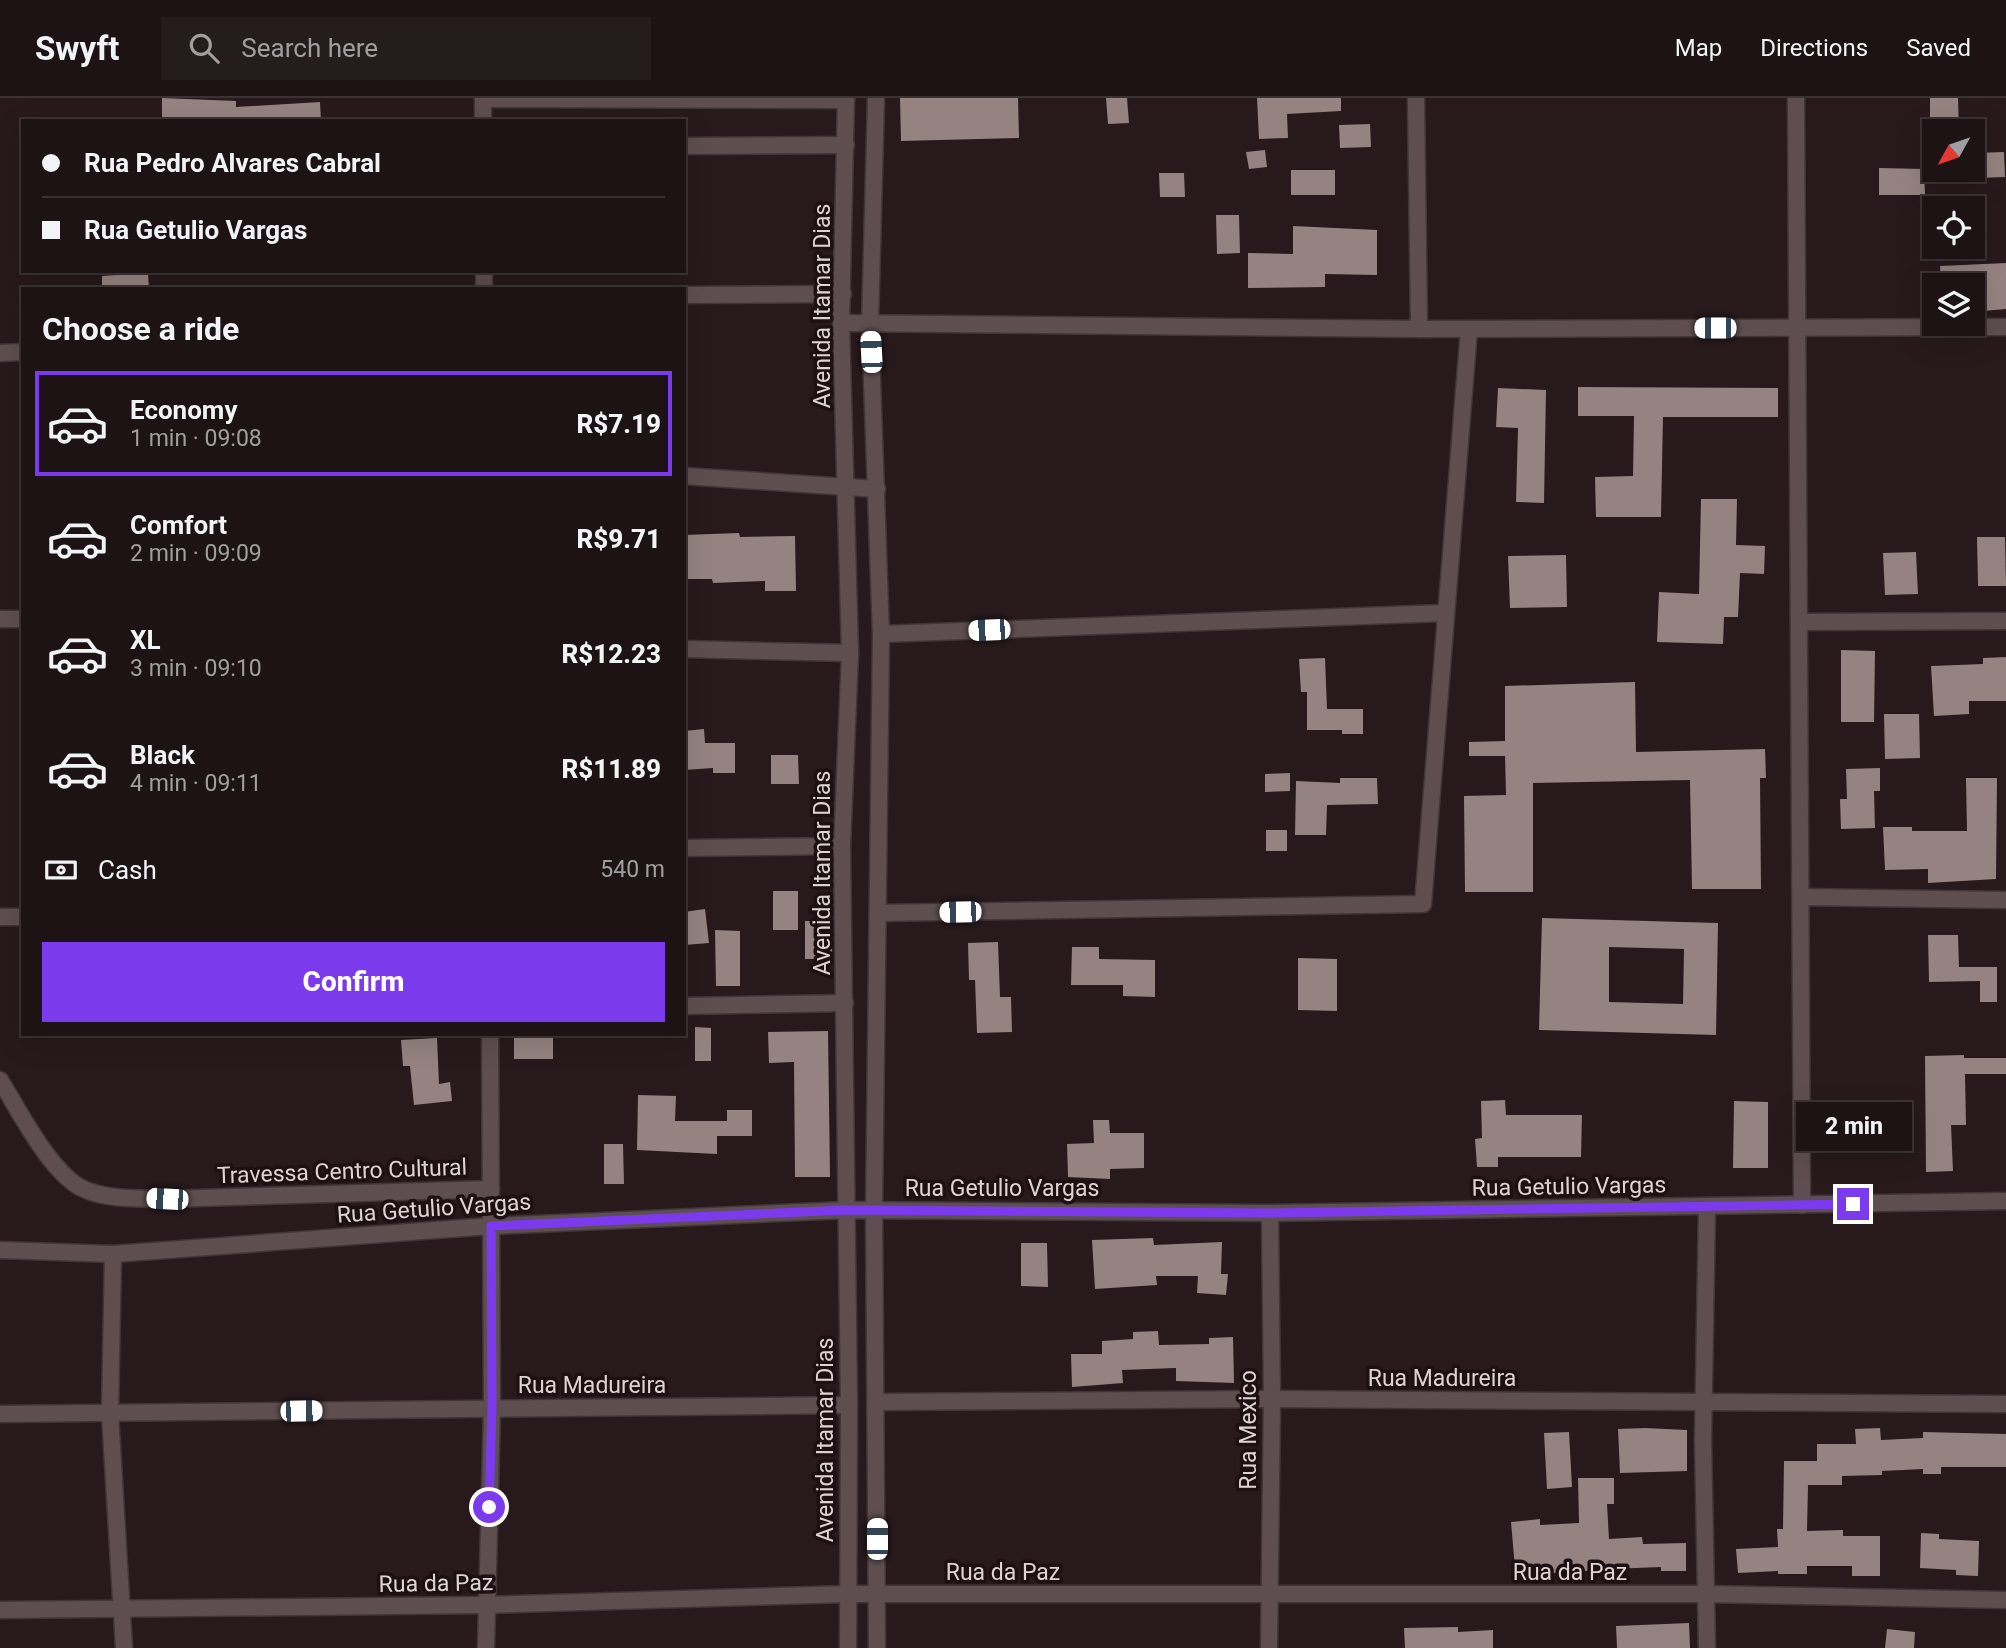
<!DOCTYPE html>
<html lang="en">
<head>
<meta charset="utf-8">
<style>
	:root { --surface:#1d1315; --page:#251c1e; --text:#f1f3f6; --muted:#a09ea0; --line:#3b3234; --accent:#7c3aed }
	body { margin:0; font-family:Roboto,sans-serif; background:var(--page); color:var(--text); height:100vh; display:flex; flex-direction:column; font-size:26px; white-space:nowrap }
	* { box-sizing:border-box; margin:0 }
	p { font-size:23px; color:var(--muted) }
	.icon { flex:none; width:38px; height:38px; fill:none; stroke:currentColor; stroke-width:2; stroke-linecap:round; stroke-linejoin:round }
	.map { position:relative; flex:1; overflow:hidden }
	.side { position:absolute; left:21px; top:189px; width:665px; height:749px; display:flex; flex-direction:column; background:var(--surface); border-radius:0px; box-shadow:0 7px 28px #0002,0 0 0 2px var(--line) }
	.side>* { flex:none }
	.guide { position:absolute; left:21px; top:21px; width:665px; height:154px; border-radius:0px; box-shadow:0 7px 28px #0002,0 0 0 2px var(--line); display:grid; align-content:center; height:154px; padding:0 21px; background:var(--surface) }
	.needle { width:46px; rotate:230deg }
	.tools { position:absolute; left:1922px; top:21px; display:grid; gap:14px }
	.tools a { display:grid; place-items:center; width:63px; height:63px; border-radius:0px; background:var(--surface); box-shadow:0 7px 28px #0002,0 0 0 2px var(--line); font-size:35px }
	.end { position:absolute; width:32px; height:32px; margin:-16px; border:9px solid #7c3aed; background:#fff; box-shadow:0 0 0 4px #fff }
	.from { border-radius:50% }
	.bubble { position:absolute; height:49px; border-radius:0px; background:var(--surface); box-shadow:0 7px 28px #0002,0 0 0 2px var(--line); font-size:23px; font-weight:800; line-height:49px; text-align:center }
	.car { position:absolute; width:21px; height:42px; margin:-21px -10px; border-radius:9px; box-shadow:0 0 5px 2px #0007; background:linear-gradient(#fff 24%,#345 0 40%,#fff 0 76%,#345 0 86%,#fff 0) }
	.guide b { display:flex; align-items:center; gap:24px; height:66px; font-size:26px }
	.guide b+b { border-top:2px solid var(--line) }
	.guide i { width:18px; height:18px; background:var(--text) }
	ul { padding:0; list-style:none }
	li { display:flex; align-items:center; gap:21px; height:105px; margin:0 14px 10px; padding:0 7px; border:4px solid transparent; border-radius:0px }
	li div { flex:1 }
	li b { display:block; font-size:26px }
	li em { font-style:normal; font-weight:800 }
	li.on { border-color:var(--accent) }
	li>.icon { width:63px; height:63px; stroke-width:1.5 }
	h2 { padding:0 21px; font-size:32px; line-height:84px }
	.pay { display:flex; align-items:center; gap:18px; height:77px; padding:0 21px; font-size:26px }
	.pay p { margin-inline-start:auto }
	.button { display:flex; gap:14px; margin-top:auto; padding:14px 21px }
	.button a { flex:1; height:80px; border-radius:0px; background:var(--accent); color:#fff; font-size:28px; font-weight:800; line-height:80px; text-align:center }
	header { display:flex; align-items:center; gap:42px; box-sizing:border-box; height:98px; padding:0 35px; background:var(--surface); border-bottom:2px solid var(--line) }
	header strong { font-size:33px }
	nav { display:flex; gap:38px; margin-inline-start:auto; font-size:24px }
	.search { width:490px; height:63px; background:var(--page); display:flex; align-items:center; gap:18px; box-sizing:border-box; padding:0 24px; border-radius:0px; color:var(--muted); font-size:26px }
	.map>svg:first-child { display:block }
	.building { fill:#948380; fill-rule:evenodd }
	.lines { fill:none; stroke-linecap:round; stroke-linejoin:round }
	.street-casing { stroke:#403638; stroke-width:19 }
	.street { stroke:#5e4e50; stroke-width:16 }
	.route { stroke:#7c3aed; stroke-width:9 }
	.labels { text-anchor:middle; stroke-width:7; stroke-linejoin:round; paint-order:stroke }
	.street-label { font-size:23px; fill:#ddd3d5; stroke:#1d1013 }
</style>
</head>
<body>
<header>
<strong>Swyft</strong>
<div class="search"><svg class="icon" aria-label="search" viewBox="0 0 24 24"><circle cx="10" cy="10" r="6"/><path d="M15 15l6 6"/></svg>Search here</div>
<nav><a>Map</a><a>Directions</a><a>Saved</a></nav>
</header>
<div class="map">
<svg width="2006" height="1550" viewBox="0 0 2006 1550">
	<rect width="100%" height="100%" fill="#27191c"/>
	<g class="building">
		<polygon points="162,0 236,3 236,9 320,4 321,23 162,23"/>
		<polygon points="900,0 1018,0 1019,40 901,43"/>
		<polygon points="1106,0 1127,0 1129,25 1108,26"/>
		<polygon points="1257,0 1341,0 1341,13 1287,16 1288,40 1259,41"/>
		<polygon points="1930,0 1958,0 1959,33 1930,33"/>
		<polygon points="1370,26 1371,49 1340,50 1339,27"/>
		<polygon points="1265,52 1267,69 1249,71 1246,54"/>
		<polygon points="2004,54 2005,79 1976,80 1975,55"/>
		<polygon points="1879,70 1924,71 1925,97 1879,97"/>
		<rect x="1291" y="72" width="44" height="25"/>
		<polygon points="1159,75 1184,75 1185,99 1160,99"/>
		<polygon points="1216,117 1239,117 1240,155 1217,156"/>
		<polygon points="1293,128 1377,132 1377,177 1325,176 1325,189 1248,190 1248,155 1293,156"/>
		<polygon points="2006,165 2006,211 1983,213 1981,187 1941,187 1940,168"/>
		<polygon points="148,175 149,191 102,191 102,178"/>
		<polygon points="1578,289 1778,290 1778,319 1663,319 1661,419 1596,419 1595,379 1633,378 1634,318 1578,318"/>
		<polygon points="1498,290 1546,292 1544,405 1516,404 1518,330 1496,329"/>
		<polygon points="1701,401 1737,401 1736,447 1765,448 1764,476 1740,475 1738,519 1724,519 1723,546 1657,544 1659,494 1699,496"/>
		<polygon points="739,435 740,439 795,438 796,493 765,493 765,483 713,485 712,481 684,481 684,437"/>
		<polygon points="1977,439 2005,439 2006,488 1978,488"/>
		<polygon points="1916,454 1918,496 1885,497 1883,455"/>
		<polygon points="1566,457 1567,509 1510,510 1508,458"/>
		<polygon points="1841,552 1875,553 1874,624 1841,624"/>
		<polygon points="2006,559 2006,603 1969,603 1969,616 1934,618 1931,568 1983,566 1983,560"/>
		<polygon points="1325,560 1327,611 1363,611 1363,636 1342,636 1342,632 1307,632 1307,594 1301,594 1299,561"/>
		<polygon points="1635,584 1636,654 1765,651 1766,680 1760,680 1761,791 1692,791 1690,682 1533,685 1533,794 1465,794 1464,698 1506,697 1505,658 1469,658 1469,644 1505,643 1505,588"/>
		<polygon points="1884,616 1919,616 1920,660 1885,661"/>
		<polygon points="704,631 705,645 735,645 735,675 713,675 713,670 684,672 684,633"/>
		<polygon points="771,657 798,657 799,686 771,686"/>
		<polygon points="1880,670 1880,693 1874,693 1875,730 1841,731 1840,701 1847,701 1846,671"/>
		<polygon points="1290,675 1290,693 1265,694 1265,676"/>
		<polygon points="1340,680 1377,680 1378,706 1327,707 1326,737 1295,737 1296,683 1340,685"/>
		<polygon points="1966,680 1997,680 1996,781 1928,785 1928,771 1885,772 1883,729 1912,729 1912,733 1967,733"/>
		<rect x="1266" y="732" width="21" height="21"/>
		<rect x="773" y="793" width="25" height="39"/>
		<polygon points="705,811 709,845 684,847 684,814"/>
		<path d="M1542,820L1718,825L1716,937L1539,932ZM1609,849L1684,851L1683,906L1609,904Z"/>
		<rect x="805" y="823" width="27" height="38"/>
		<polygon points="715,832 740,833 740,888 716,888"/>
		<polygon points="1928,837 1958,837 1959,869 1997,869 1997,904 1980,904 1980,883 1929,884"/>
		<polygon points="998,844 1000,899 1011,899 1012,934 977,935 975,882 969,882 968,845"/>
		<polygon points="1072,849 1099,849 1099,861 1155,862 1155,899 1123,898 1123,887 1071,887"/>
		<polygon points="1298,860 1337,861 1337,913 1298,912"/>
		<polygon points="695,929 711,930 711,963 695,963"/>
		<polygon points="828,933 830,1079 795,1079 794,964 769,965 768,934"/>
		<polygon points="514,937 553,938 553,961 514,961"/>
		<polygon points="437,940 439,986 450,984 452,1003 414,1007 410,968 403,968 401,942"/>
		<polygon points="1964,957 1964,960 2006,960 2006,976 1965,976 1966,1027 1951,1027 1953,1073 1926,1074 1925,958"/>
		<polygon points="638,997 676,998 675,1023 727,1023 727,1012 752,1012 752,1038 717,1038 717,1056 637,1052"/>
		<polygon points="1505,1002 1506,1017 1582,1017 1581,1059 1498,1059 1498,1069 1477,1069 1475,1041 1482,1040 1481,1003"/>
		<polygon points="1734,1003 1768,1004 1768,1070 1733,1070"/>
		<polygon points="1877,1007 1878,1047 1848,1047 1847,1008"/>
		<polygon points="1093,1022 1109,1022 1110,1035 1144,1035 1144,1070 1110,1071 1110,1081 1068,1079 1067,1046 1094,1045"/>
		<polygon points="604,1046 623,1046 624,1086 604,1086"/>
		<polygon points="1153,1140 1154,1147 1222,1144 1221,1176 1228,1176 1226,1197 1197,1195 1198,1178 1156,1178 1157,1187 1095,1191 1092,1142"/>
		<polygon points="1021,1145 1047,1145 1048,1189 1021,1188"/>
		<polygon points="1158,1233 1159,1247 1209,1246 1209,1240 1233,1239 1234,1285 1176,1283 1176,1270 1122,1272 1123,1285 1072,1289 1071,1256 1102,1256 1102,1243 1133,1241 1133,1234"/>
		<polygon points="1645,1330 1687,1332 1687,1373 1620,1375 1618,1331"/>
		<polygon points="1880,1330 1881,1342 1923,1340 1923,1334 2006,1336 2006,1369 1941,1369 1941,1376 1923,1376 1923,1371 1882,1373 1882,1377 1842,1378 1842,1387 1808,1387 1807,1433 1843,1432 1843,1438 1880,1438 1880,1478 1852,1478 1852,1468 1807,1468 1807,1476 1778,1476 1778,1473 1738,1475 1736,1451 1778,1449 1777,1431 1783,1431 1784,1363 1817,1363 1817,1346 1856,1346 1855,1331"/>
		<polygon points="1569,1334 1572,1389 1547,1391 1544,1335"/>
		<polygon points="1578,1380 1614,1380 1614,1406 1607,1406 1609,1441 1642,1439 1643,1446 1686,1445 1686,1473 1661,1473 1661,1469 1611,1471 1544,1476 1545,1480 1516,1482 1511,1424 1540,1421 1540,1427 1579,1425"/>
		<polygon points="1921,1435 1939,1436 1939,1441 1979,1443 1978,1478 1956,1477 1956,1472 1920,1470"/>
		<polygon points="1689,1525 1690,1550 1617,1550 1616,1528"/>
		<polygon points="1458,1529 1458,1534 1493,1532 1493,1550 1405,1550 1404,1530"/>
		<polygon points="1887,1531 1915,1534 1914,1550 1885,1550"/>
	</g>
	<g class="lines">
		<g class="street-casing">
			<g id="street">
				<polyline points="483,0 483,23"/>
				<polyline points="846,0 841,225 850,555 842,748 849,1307 848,1550"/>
				<polyline points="876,0 870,226 881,536 874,1112 877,1550"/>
				<polyline points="1416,0 1419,231"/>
				<polyline points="1796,0 1802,1107"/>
				<polyline points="483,1 846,2"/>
				<polyline points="684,48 846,47"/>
				<polyline points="484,191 484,173"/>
				<polyline points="684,197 843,196"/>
				<polyline points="841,225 1419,231 2006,229"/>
				<polyline points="0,255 23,254"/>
				<polyline points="684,378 877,391"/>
				<polyline points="0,521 23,521"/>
				<polyline points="1799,524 2006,523"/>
				<polyline points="881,536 1444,515"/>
				<polyline points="684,551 850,555"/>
				<polyline points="684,750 842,748"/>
				<polyline points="1801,799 2006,802"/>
				<polyline points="878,815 1423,806 1469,231"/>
				<polyline points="0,819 23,819"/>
				<polyline points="684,908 845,905"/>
				<path d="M0,982C19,1012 52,1079 86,1092C110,1102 141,1100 167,1101L491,1091"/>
				<polyline points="0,1152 113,1156 491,1128 846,1112 1270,1115 2006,1103"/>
				<polyline points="113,1156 110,1316 124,1550"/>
				<polyline points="877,1304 1272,1301 2006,1306"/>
				<polyline points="0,1316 849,1307"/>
				<polyline points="0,1512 485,1507 848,1496 1706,1496 2006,1502"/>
				<polyline points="486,1550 492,1310 490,936"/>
				<polyline points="1269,1550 1272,1301 1270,1115"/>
				<polyline points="1707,1550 1703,1342 1707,1110"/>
			</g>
		</g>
		<use href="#street" class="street"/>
	</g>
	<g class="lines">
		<polyline class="route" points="489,1409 492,1310 491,1128 846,1112 1270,1115 1853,1106"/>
	</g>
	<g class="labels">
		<g class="street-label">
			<text transform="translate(822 208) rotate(-90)" y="8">Avenida Itamar Dias</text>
			<text transform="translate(822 775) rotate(-90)" y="8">Avenida Itamar Dias</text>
			<text transform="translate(342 1073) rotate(-2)" y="8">Travessa Centro Cultural</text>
			<text transform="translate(1569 1088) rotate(-1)" y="8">Rua Getulio Vargas</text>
			<text x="1002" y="1098">Rua Getulio Vargas</text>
			<text transform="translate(434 1110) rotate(-4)" y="8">Rua Getulio Vargas</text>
			<text x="1442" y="1288">Rua Madureira</text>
			<text x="592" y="1295">Rua Madureira</text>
			<text transform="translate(1248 1332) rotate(-90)" y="8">Rua Mexico</text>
			<text transform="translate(825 1342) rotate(-90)" y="8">Avenida Itamar Dias</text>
			<text x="1003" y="1482">Rua da Paz</text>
			<text x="1570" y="1482">Rua da Paz</text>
			<text transform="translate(436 1485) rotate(-1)" y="8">Rua da Paz</text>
		</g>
	</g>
</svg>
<div class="tools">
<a><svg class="needle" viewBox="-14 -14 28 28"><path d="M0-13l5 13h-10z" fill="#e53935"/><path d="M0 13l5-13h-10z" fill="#a09ea0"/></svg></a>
<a><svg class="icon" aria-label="locate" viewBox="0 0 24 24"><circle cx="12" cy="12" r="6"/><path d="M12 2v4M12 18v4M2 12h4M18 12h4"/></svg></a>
<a><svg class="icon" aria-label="layers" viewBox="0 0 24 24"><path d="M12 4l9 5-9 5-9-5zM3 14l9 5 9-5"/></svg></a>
</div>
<i class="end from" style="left:489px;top:1409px"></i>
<i class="end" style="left:1853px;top:1106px"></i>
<div class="bubble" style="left:1796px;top:1004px;width:116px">2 min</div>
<i class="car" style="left:1715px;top:230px;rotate:270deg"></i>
<i class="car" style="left:871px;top:254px;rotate:357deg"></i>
<i class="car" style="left:989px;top:532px;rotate:268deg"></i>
<i class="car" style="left:960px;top:814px;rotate:269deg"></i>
<i class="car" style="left:167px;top:1101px;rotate:273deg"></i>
<i class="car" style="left:301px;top:1313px;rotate:89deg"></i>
<i class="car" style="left:877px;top:1441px;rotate:0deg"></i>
<div class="guide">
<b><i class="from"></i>Rua Pedro Alvares Cabral</b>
<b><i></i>Rua Getulio Vargas</b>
</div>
<section class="side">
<h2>Choose a ride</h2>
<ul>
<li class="on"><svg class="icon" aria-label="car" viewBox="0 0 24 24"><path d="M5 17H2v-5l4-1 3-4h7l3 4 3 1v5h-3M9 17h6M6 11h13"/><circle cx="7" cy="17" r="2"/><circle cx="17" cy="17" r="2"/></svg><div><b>Economy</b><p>1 min · 09:08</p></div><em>R$7.19</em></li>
<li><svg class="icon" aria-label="car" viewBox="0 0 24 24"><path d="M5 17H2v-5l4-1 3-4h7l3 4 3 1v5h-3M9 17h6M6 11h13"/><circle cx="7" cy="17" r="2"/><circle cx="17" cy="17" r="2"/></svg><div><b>Comfort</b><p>2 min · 09:09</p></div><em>R$9.71</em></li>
<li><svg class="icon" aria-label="car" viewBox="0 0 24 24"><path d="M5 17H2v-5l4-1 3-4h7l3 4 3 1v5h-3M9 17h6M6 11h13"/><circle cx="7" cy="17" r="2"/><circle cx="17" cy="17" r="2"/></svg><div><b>XL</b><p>3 min · 09:10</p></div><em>R$12.23</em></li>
<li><svg class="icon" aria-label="car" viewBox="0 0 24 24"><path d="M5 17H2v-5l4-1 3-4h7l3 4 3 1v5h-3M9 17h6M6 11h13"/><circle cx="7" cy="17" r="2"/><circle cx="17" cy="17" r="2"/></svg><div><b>Black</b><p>4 min · 09:11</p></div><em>R$11.89</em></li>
</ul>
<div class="pay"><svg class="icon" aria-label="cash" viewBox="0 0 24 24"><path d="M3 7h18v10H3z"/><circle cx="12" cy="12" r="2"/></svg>Cash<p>540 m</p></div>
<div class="button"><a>Confirm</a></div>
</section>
</div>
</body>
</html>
